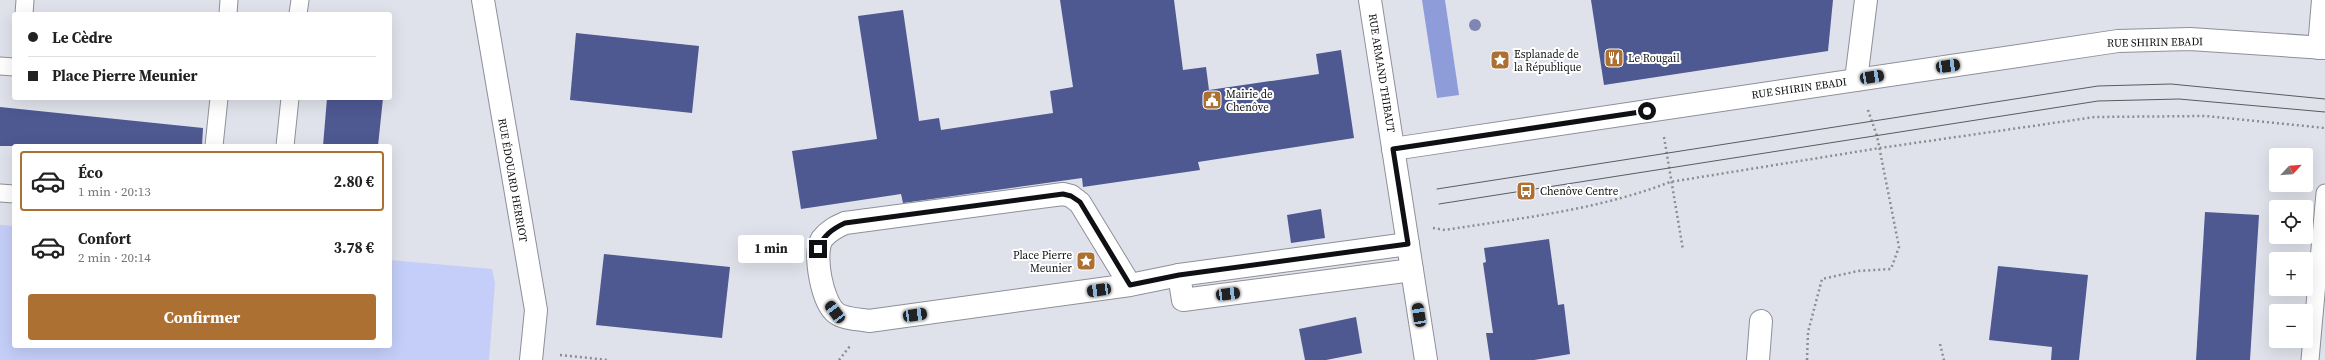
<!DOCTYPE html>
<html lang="fr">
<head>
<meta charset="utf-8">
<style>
	:root { --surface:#fff; --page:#f2f2f2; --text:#222; --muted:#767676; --line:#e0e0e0; --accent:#ac7132 }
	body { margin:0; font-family:"Source Serif 4",serif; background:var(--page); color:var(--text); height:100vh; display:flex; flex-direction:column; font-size:15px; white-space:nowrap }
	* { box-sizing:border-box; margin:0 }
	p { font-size:13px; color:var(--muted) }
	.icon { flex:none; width:22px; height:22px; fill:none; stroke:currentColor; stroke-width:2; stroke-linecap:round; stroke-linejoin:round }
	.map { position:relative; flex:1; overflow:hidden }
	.sheet { position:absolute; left:12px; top:144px; width:380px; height:204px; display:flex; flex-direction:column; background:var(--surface); border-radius:4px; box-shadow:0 4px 16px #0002 }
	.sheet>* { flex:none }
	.banner { position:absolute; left:12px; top:12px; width:380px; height:88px; border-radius:4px; box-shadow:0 4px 16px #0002; display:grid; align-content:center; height:88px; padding:0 16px; background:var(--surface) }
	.needle { width:26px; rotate:64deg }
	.tools { position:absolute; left:2269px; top:148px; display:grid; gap:8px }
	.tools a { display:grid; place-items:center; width:44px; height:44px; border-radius:4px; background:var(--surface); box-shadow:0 4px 16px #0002; font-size:20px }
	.end { position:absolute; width:18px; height:18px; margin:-9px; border:5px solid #0f1013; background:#fff; box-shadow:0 0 0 2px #fff }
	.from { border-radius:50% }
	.bubble { position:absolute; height:28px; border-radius:4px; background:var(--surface); box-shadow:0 4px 16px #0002; font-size:13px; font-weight:700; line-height:28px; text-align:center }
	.car { position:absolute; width:12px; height:24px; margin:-12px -6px; border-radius:5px; box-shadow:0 0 3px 1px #0007; background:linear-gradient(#222 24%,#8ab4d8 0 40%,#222 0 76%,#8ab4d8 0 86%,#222 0) }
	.banner b { display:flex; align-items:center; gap:14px; height:38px; font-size:15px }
	.banner b+b { border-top:1px solid var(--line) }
	.banner i { width:10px; height:10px; background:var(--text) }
	ul { padding:7px 0 0; list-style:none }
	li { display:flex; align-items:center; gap:12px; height:60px; margin:0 8px 6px; padding:0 8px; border:2px solid transparent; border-radius:4px }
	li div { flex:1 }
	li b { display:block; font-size:15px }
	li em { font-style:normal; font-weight:700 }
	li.on { border-color:var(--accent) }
	li>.icon { width:36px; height:36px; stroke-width:1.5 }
	.button { display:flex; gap:8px; margin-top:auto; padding:8px 16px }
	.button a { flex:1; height:46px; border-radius:4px; background:var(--accent); color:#fff; font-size:16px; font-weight:700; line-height:46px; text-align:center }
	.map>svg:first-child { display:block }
	.green { fill:#c4cef8 }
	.water { fill:#8f9cda }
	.building { fill:#4e5891 }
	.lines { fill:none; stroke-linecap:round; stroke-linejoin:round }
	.service-casing { stroke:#8e9099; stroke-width:19 }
	.minor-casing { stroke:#8e9099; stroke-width:24 }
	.path { stroke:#8c8d94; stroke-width:2.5; stroke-dasharray:2 3; stroke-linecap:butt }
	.service { stroke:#fff; stroke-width:17 }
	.minor { stroke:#fff; stroke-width:22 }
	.tram { stroke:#5a5b60; stroke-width:1 }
	.tree { fill:#8086b2 }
	.route { stroke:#0f1013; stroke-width:5 }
	.labels { text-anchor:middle; stroke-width:4; stroke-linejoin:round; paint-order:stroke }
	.street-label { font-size:11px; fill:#0f1013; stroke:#fff }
	.poi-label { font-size:11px; fill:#0f1013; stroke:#fff; text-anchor:start }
</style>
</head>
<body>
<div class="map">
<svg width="2325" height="360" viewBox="0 0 2325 360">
	<rect width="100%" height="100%" fill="#e0e2eb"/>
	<polygon class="green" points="0,225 14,226 14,346 390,346 390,260 492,269 495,283 489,360 0,360"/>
	<polygon class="water" points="1422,0 1445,0 1459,95 1437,98"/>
	<g class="building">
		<polygon points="1060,0 1174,0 1183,70 1206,67 1209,90 1319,74 1316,54 1341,50 1354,138 1198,162 1200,170 1083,187 1082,178 903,203 901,194 801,209 792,151 877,139 858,16 903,10 919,121 939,118 941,130 1053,113 1050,91 1073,87"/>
		<polygon points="1591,0 1833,0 1828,51 1604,85"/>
		<polygon points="576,33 699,46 692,113 570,100"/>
		<polygon points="327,98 383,98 378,146 323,146"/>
		<polygon points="0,107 203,128 202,146 0,146"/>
		<polygon points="1321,209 1325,238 1291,243 1287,215"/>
		<polygon points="2205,212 2259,215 2250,360 2196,360"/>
		<polygon points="1549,239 1558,305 1564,304 1570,354 1534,360 1490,360 1486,333 1493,333 1483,263 1486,262 1484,248"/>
		<polygon points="604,254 730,267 722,338 596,325"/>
		<polygon points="1998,266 2088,275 2079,360 2051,360 2052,347 1989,340"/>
		<polygon points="1356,317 1362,353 1326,360 1305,360 1299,329"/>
	</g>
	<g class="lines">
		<g class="service-casing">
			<g id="service">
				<polyline points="24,14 25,0"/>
				<polyline points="228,14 229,0"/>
				<polyline points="298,14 300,0"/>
				<polyline points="0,66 14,67"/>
				<polyline points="214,146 219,98"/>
				<polyline points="285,146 290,98"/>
				<polyline points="0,193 14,194"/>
				<polyline points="2310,360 2325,193"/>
			</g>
		</g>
		<g class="minor-casing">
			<g id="minor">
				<polyline points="483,0 536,310 531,360"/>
				<polyline points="1370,0 1426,360"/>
				<polyline points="2319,48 2323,0"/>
				<polyline points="1856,80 1866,0"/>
				<polyline points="1393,149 2118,41 2190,39 2325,48"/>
				<polyline points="1408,244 1179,275 1183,300 1412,270"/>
				<path d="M1130,285L869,321C858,319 844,319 836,313C822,302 813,254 822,239C828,231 836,227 845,223L1063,194L1071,196L1080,203L1130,285L1179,275"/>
				<polyline points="1758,360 1761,321"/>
			</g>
		</g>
		<g class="path">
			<polyline points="1664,137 1683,250"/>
			<path d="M1433,228L1445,230C1521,218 1598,210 1670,182L1880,148L2095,117L2206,116L2325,128"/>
			<polyline points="1940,344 1944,360"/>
			<polyline points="560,355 608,360"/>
			<polyline points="839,360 850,346"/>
			<polyline points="1807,360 1808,332 1822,279 1858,271 1891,269 1899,247 1877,136 1867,107"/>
		</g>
		<use href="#service" class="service"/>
		<use href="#minor" class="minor"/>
		<g class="tram">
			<polyline points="1437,189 2098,86 2171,84 2325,99"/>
			<polyline points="1439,204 2098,101 2179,99 2325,112"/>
		</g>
	</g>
	<g class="tree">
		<circle cx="1475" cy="25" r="6"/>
		<circle cx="1556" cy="63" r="6"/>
	</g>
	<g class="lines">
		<path class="route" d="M818,249C823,236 832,229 845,223L1063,194L1071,196L1080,202L1130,285L1179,275L1408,244L1393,149L1647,111"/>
	</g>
	<defs>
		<g id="restaurant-square" transform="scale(1)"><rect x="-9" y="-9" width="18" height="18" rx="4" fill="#ac7132" stroke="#fff"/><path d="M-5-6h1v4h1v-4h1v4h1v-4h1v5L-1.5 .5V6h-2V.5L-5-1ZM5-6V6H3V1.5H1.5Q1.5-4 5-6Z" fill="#fff"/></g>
		<g id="sight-square" transform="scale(1)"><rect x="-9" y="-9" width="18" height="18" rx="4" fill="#ac7132" stroke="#fff"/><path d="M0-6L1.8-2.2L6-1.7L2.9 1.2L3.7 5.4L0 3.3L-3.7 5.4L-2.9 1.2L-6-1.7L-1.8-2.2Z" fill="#fff"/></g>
		<g id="civic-square" transform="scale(1)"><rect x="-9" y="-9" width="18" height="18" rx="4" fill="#ac7132" stroke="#fff"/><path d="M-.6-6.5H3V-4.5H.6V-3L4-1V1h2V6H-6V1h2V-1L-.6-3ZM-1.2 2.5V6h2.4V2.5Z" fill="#fff"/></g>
		<g id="bus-square" transform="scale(1)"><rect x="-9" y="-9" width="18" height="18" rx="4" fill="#ac7132" stroke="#fff"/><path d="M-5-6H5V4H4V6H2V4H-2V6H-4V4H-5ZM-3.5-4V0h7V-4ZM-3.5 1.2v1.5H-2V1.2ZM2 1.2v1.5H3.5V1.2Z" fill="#fff"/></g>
	</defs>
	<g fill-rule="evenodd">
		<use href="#restaurant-square" x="1614" y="58"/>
		<use href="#sight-square" x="1500" y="60"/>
		<use href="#civic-square" x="1212" y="100"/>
		<use href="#bus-square" x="1526" y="191"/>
		<use href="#sight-square" x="1086" y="261"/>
	</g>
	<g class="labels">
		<g class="street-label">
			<text transform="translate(2155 42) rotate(-1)" y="4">RUE SHIRIN EBADI</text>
			<text transform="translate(1382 73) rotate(81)" y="4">RUE ARMAND THIBAUT</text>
			<text transform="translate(1799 88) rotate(-8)" y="4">RUE SHIRIN EBADI</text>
			<text transform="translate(513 180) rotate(80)" y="4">RUE ÉDOUARD HERRIOT</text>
		</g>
		<g class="poi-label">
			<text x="1514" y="58">Esplanade de<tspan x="1514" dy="13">la République</tspan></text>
			<text x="1628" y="62">Le Rougail</text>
			<text x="1226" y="98">Mairie de<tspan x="1226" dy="13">Chenôve</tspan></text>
			<text x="1540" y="195">Chenôve Centre</text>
			<text x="1072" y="259" text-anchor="end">Place Pierre<tspan x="1072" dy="13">Meunier</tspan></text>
		</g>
	</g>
</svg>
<div class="tools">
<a><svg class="needle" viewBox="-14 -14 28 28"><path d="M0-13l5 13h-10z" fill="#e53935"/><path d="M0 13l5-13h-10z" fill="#767676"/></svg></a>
<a><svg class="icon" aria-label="locate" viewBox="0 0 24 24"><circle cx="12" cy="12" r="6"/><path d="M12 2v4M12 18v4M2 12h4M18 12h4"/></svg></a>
<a>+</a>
<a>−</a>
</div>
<i class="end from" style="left:1647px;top:111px"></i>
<i class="end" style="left:818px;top:249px"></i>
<div class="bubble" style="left:738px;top:235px;width:66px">1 min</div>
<i class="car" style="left:1948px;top:66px;rotate:82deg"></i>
<i class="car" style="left:1872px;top:77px;rotate:81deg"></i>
<i class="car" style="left:1099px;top:290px;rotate:262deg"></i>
<i class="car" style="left:1228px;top:294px;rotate:83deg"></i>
<i class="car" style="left:835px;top:312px;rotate:323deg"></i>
<i class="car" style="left:915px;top:315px;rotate:82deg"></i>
<i class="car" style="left:1419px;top:315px;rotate:351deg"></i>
<div class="banner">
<b><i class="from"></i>Le Cèdre</b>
<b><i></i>Place Pierre Meunier</b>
</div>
<section class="sheet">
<ul>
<li class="on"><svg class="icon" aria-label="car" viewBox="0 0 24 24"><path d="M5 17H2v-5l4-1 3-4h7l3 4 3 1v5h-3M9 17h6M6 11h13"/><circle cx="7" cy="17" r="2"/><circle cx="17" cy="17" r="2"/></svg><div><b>Éco</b><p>1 min · 20:13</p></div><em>2.80 €</em></li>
<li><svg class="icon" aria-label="car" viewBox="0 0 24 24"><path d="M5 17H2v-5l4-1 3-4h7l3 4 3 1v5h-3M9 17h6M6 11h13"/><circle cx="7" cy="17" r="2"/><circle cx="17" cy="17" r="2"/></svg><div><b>Confort</b><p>2 min · 20:14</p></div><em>3.78 €</em></li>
</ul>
<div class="button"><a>Confirmer</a></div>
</section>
</div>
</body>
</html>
